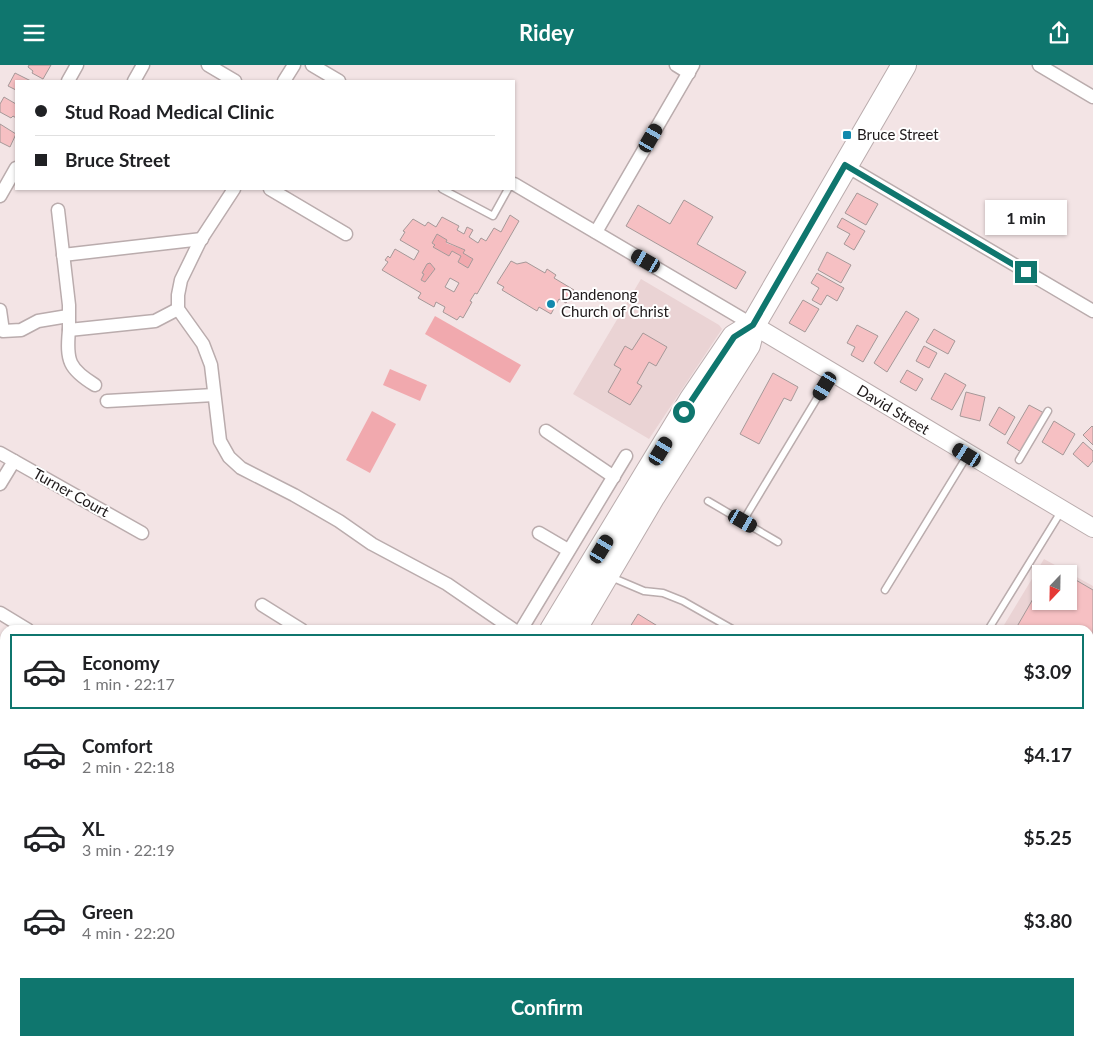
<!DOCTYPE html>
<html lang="en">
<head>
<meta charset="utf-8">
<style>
	:root { --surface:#fff; --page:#f2f2f2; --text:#202124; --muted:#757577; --line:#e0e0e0; --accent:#0f766e }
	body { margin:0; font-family:Lato,sans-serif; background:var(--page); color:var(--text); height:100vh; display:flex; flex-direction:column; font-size:19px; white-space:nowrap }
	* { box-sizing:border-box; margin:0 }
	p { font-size:16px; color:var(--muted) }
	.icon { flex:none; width:28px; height:28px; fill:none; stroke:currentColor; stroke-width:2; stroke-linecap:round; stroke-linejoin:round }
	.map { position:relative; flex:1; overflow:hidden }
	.panel { position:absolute; left:0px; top:560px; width:1094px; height:421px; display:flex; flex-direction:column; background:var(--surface); border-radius:15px 15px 0 0; box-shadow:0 1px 4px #0004 }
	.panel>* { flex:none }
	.top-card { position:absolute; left:15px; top:15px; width:500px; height:110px; border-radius:0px; box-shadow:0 1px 4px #0004; display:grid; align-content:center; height:110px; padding:0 20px; background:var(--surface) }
	.needle { width:32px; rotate:202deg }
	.fabs { position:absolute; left:1032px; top:500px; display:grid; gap:10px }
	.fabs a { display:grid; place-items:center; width:45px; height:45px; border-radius:0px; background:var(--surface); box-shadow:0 1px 4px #0004; font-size:25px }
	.end { position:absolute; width:22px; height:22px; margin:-11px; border:6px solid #0f766e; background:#fff; box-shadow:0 0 0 2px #fff }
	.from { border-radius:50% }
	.bubble { position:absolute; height:35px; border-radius:0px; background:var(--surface); box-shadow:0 1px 4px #0004; font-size:16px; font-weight:700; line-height:35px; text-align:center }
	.car { position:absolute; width:15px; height:30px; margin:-15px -8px; border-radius:6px; box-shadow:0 0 4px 1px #0007; background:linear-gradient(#222 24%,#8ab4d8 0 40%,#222 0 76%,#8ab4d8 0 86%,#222 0) }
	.top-card b { display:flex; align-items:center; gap:18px; height:48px; font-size:19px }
	.top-card b+b { border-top:1px solid var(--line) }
	.top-card i { width:12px; height:12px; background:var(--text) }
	ul { padding:9px 0 0; list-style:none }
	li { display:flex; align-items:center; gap:15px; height:75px; margin:0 10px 8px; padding:0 10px; border:2px solid transparent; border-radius:0px }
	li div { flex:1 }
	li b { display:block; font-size:19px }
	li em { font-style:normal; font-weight:700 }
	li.selected { border-color:var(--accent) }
	li>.icon { width:45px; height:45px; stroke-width:1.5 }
	.cta { display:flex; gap:10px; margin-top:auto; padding:10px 20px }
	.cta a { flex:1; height:58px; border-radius:0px; background:var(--accent); color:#fff; font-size:20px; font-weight:700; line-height:58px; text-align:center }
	header { display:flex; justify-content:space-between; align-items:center; height:65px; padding:0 20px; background:var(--accent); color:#fff; font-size:22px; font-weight:700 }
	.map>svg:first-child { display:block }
	.built { fill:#ead3d4; fill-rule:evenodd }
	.green { fill:#f1a9ae }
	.building { fill:#f6c0c3; stroke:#a59898; fill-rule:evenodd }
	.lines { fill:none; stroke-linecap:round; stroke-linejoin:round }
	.lane-casing { stroke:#baacad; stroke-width:9 }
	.street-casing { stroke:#baacad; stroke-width:15 }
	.secondary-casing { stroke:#baacad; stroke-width:20 }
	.highway-casing { stroke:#baacad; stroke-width:26 }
	.lane { stroke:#fff; stroke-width:6 }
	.street { stroke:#fff; stroke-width:12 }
	.secondary { stroke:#fff; stroke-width:18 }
	.highway { stroke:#fff; stroke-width:24 }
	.route { stroke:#0f766e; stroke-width:6 }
	.poi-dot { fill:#1189ad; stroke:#fff; stroke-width:2 }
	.labels { text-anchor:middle; stroke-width:4; stroke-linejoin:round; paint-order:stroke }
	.poi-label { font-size:15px; fill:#1f1a1b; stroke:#fff; text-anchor:start }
	.street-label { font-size:15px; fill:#1f1a1b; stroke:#fff }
</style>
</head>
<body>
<header><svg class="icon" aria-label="menu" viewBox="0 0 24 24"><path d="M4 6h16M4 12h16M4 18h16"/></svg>Ridey<svg class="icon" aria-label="share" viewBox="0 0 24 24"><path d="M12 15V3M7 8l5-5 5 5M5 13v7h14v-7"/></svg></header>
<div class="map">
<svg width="1093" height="981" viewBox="0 0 1093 981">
	<rect width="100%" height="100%" fill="#f3e4e5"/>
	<g class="built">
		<polygon points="641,214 719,260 722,264 649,374 573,329"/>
		<path d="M1044,494L1093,521V792L1089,789V565H1001ZM1041,509H1069V536H1041Z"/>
	</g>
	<g class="green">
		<polygon points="437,169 447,175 446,178 465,185 464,188 473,194 468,203 458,197 461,191 452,186 449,191 433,182 435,180 432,178"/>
		<polygon points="430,198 435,204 425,217 421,215 424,209 422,208 427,199"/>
		<polygon points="435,251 521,300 510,318 425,269"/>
		<polygon points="390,304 427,320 420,336 383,320"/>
		<polygon points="372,346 396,359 370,408 346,395"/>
	</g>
	<g class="building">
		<polygon points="29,0 51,0 43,14 32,8 33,6 28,2"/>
		<polygon points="15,8 31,16 16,16 16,25 8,21"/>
		<polygon points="4,32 16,39 16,53 13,51 11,53 0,47 0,39"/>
		<polygon points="0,59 16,69 10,82 0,77"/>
		<polygon points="857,128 878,139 866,160 845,148"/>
		<polygon points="684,135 713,152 697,179 746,207 736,224 626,161 638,140 670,159"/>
		<path d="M510,150L519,156L477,229L475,228L470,236L472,237L463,253L460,251L457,255L443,247L445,242L436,237L434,242L418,233L421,228L382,205L388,197L385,195L388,191L390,193L395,184L414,195L419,186L400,175L405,167L403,166L413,154L425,161L428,157L436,162L442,152L459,161L457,165L464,169L467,162L473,165L469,172L478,178L481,173L486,176L494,163L501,167ZM437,169L447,175L446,177L465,185L463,188L473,194L468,203L458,197L461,191L452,186L449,191L433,182L435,180L432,178ZM430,198L435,204L425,217L421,215L424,209L422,208L427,199ZM450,213L459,218L454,227L445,222Z"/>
		<polygon points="842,153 865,166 854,185 844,179 850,169 837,162"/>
		<polygon points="827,187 851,200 841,218 818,205"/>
		<polygon points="511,196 517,199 526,197 545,208 547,204 556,210 554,213 574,225 566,238 559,234 551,249 539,242 537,246 502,225 504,222 497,218"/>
		<polygon points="817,208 844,223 837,236 827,230 821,240 812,235 819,223 811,218"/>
		<polygon points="803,235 819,244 805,267 789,258"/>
		<polygon points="906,246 919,254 887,307 874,298"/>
		<polygon points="857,260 878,271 863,297 851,290 855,282 847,278"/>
		<polygon points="934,264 955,276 948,289 926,277"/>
		<polygon points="643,268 667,282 656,301 649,297 637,318 642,321 630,340 608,327 621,304 614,300 625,281 632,285"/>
		<polygon points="924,281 937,288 929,303 916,296"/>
		<polygon points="907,305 923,314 916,326 900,317"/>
		<polygon points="773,308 798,322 791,336 784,333 759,379 740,369"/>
		<polygon points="945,308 966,320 952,345 931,334"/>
		<polygon points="966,327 985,332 980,356 960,351"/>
		<polygon points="1029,340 1044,348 1021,387 1007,378"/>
		<polygon points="999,342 1015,352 1005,370 989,360"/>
		<polygon points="1054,356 1075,369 1063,390 1042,377"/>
		<polygon points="1092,361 1093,362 1093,380 1083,370"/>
		<polygon points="1083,377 1093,386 1093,396 1088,402 1073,389"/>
		<polygon points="1069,511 1093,525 1093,578 1089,586 1089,565 1015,565 1041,520 1041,536 1069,536"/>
		<polygon points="638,549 664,565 628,565"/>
		<polygon points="1089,633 1093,636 1093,682 1089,690"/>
		<polygon points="1089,692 1093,710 1093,780 1089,778"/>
		<polygon points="1089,800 1093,802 1093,829 1089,827"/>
		<polygon points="1093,887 1093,945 1089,943 1089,894"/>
		<polygon points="923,976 967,976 964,981 931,981"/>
		<polygon points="1008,976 1074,976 1071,981 1006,981"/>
	</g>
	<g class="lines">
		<g class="lane-casing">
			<g id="lane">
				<polyline points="442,124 493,151 508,124"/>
				<polyline points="1019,395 1048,346"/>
				<polyline points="708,436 778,477"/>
				<polyline points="743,456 831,310"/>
				<polyline points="611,512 644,526 663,528 683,536 734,565"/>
				<polyline points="885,525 967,391"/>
				<polyline points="988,565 1062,445"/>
				<polyline points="1089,841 1093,842"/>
				<polyline points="904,976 912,981"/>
			</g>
		</g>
		<g class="street-casing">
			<g id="street">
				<polyline points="208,0 235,16"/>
				<polyline points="312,0 339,16"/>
				<polyline points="676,0 689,8"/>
				<polyline points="1039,0 1093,32"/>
				<polyline points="68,16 77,0"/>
				<polyline points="134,16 143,0"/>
				<polyline points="284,16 294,0"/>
				<polyline points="845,100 1093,246"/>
				<polyline points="514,119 753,260"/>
				<polyline points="234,124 200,176 181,215 178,230 178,244 203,279 211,300 220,376 229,392 241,403 294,430 339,456 372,479 447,519 514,565"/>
				<polyline points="270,124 346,169"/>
				<polyline points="0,131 16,103"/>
				<polyline points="58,145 69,240 69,265 155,256 178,244"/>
				<polyline points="596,167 693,0"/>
				<polyline points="63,190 202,174"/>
				<polyline points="0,245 3,266 21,265 38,256 68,251"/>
				<path d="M69,265C66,296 69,304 95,320"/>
				<polyline points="107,336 214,330"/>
				<polyline points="546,366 614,412"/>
				<polyline points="0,388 142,468"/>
				<polyline points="0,419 14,396"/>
				<polyline points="539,468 568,485"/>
				<polyline points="262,540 302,565"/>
				<polyline points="0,548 28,565"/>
				<polyline points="521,565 626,391"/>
				<polyline points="0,701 5,703"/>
				<polyline points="0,751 5,742"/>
				<polyline points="0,890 5,893"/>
				<polyline points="456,976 464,981"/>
				<polyline points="740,976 749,981"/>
			</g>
		</g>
		<g class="secondary-casing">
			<polyline id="secondary" points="753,260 1093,463"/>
		</g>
		<g class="highway-casing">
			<g id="highway">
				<polyline points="552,565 692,334 734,272 747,264"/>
				<polyline points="574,565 653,431 748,280 753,260 904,0"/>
				<polyline points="301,981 304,976"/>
				<polyline points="330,981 333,976"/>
			</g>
		</g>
		<use href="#lane" class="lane"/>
		<use href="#street" class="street"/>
		<use href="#secondary" class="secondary"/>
		<use href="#highway" class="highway"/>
	</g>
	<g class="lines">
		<polyline class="route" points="684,347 734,272 753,260 845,100 1026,207"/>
	</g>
	<g class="poi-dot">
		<rect x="842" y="65" width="10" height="10" rx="2.5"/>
		<circle cx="551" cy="239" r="5"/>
	</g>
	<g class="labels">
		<g class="poi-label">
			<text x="857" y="75">Bruce Street</text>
			<text x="561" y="235">Dandenong<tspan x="561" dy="17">Church of Christ</tspan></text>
		</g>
		<g class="street-label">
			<text transform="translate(893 345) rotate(31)" y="5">David Street</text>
			<text transform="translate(71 428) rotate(29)" y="5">Turner Court</text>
		</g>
	</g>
</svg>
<div class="fabs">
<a><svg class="needle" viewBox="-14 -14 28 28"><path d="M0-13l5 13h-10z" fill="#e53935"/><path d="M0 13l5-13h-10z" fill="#757577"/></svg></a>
</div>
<i class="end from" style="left:684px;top:347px"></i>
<i class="end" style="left:1026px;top:207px"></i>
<div class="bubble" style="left:985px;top:135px;width:82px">1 min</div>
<i class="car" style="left:651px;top:73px;rotate:30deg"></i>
<i class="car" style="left:646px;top:196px;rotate:300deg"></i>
<i class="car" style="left:825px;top:321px;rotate:211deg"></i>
<i class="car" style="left:661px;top:386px;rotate:31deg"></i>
<i class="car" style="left:967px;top:390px;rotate:301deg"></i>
<i class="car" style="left:743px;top:456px;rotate:120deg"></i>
<i class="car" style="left:602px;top:484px;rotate:31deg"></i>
<div class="top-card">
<b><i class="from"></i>Stud Road Medical Clinic</b>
<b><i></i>Bruce Street</b>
</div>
<section class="panel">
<ul>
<li class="selected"><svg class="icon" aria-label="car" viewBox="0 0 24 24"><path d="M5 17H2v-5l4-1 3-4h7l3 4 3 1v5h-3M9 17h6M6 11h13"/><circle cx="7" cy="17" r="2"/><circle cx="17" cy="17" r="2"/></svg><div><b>Economy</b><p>1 min · 22:17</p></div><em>$3.09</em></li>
<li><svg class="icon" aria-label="car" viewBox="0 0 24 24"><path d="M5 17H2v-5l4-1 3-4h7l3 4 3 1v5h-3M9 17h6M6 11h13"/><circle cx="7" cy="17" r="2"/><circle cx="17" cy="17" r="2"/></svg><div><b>Comfort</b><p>2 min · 22:18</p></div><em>$4.17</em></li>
<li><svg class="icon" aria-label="car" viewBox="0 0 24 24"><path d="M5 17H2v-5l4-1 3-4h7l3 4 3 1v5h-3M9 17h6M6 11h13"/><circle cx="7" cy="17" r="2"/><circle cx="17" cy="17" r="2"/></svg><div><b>XL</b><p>3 min · 22:19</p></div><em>$5.25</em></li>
<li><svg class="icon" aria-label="car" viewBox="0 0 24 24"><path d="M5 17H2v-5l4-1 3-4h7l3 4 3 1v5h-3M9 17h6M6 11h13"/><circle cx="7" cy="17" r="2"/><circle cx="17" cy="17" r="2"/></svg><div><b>Green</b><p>4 min · 22:20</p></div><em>$3.80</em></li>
</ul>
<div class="cta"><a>Confirm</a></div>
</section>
</div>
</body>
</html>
